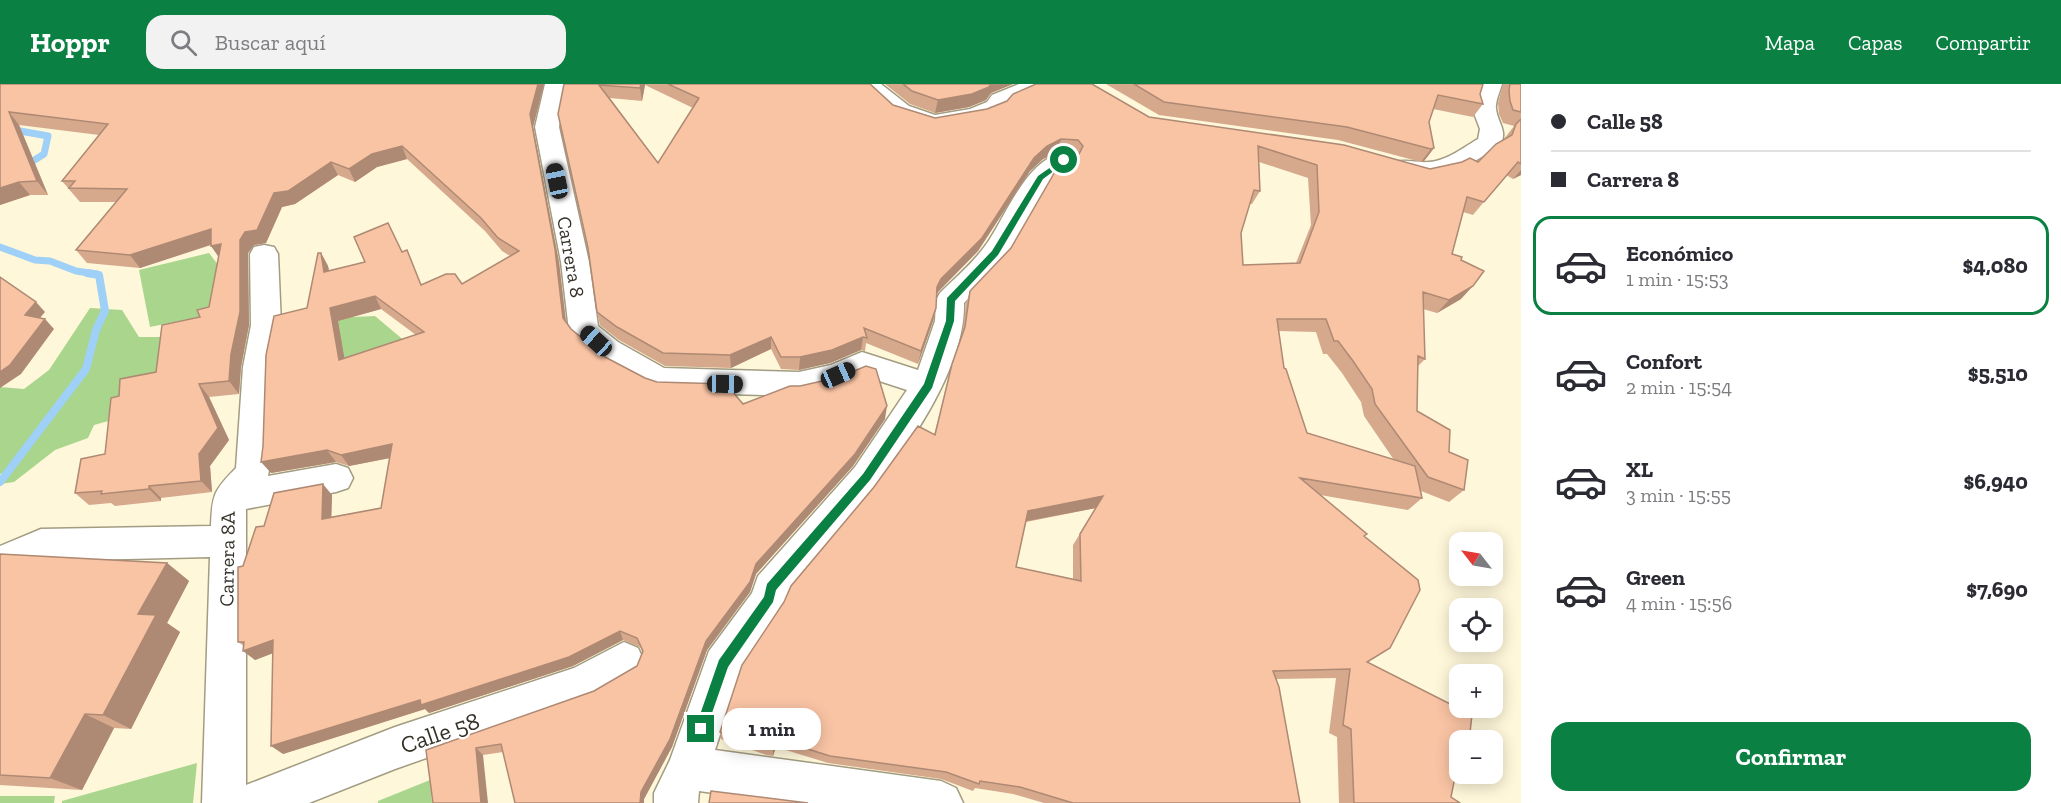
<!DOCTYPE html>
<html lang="es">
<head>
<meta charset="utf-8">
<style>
	:root { --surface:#fff; --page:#f2f2f3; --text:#2b2b33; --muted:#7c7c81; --line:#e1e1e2; --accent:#0b8043 }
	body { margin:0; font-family:"Zilla Slab",serif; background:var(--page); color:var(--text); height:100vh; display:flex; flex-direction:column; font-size:22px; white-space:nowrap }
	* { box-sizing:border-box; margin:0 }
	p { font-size:20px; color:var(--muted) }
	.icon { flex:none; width:33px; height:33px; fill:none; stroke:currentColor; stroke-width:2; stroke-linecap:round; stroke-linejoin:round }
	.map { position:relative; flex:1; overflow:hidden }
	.sheet { display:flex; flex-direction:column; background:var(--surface); width:540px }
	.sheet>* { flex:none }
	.banner { display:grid; align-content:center; height:132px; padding:0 30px; background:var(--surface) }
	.needle { width:39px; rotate:301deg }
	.controls { position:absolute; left:1449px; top:448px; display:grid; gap:12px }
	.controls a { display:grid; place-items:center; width:54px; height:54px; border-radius:12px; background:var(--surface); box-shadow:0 3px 15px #0003; font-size:30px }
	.end { position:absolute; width:27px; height:27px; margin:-14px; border:8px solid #0b8043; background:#fff; box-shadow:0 0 0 3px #fff }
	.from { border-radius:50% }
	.bubble { position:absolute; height:42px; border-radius:18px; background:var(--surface); box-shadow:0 3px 15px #0003; font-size:20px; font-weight:700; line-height:42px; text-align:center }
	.car { position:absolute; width:18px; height:36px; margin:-18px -9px; border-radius:8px; box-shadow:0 0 4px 2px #0007; background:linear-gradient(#222 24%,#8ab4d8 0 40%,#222 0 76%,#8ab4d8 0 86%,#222 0) }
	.banner b { display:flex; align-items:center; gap:21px; height:57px; font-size:22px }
	.banner b+b { border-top:2px solid var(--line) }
	.banner i { width:15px; height:15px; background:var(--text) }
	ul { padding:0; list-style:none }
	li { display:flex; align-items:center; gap:18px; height:99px; margin:0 12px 9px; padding:0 18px; border:3px solid transparent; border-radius:18px }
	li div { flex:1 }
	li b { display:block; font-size:22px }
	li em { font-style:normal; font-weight:700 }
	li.on { border-color:var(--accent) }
	li>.icon { width:54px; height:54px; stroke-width:1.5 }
	.action { display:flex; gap:12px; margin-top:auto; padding:12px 30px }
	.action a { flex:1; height:69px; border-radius:18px; background:var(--accent); color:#fff; font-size:24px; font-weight:700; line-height:69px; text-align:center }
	header { display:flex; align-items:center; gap:36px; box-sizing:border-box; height:84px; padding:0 30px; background:var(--accent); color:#fff }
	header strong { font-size:28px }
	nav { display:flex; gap:33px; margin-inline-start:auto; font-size:21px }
	.search { width:420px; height:54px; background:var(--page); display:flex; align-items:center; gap:15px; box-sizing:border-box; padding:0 21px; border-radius:18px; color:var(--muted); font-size:22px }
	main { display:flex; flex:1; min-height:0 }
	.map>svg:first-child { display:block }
	.green { fill:#a9d68c }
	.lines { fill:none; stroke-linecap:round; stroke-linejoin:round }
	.stream-far1 { stroke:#9fd0f7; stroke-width:7 }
	.stream { stroke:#9fd0f7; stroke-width:8 }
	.minor-casing { stroke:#a29c82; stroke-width:3 }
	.minor { fill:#fff; fill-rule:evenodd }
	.wall { fill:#d6a98d; fill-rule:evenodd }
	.shaded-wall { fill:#ae8973 }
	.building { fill:#f9c4a4; stroke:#ae8973; stroke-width:1.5; fill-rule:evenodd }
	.route { fill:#0b8043 }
	.labels { text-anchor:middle; stroke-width:4.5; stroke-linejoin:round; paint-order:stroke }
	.street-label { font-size:20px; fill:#343127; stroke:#fff }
	.near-street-label { font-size:24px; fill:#343127; stroke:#fff }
</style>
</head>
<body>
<header>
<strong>Hoppr</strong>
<div class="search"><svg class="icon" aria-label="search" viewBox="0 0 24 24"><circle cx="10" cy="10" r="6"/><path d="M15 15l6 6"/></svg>Buscar aquí</div>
<nav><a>Mapa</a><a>Capas</a><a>Compartir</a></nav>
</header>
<main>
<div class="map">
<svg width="1521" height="719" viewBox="0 0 1521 719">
	<rect width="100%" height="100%" fill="#fef7da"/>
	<g class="green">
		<polygon points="209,169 222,186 223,228 150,243 139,186"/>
		<polygon points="90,224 122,226 139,253 163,253 159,291 123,333 94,341 88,354 55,366 14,398 0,400 0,397 9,388 0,390 0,303 24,305 49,286"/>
		<polygon points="375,232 419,269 350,284 346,274 336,276 330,234"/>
		<polygon points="197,679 193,719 62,719 62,717"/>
		<polygon points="430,696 432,719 378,719 378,717"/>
		<polygon points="0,712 55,712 54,719 0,719"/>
	</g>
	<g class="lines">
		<g class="stream-far1">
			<polyline points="0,37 20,47 48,52 44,70 25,82"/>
			<polyline points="0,163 35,176 50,177 76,187 96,190"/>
		</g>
		<polyline class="stream" points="0,398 86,285 96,246 105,227 99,191 87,189"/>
		<g class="minor-casing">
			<g id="minor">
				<path d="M545,0H567L559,43L589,178L598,242L618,258L664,284L799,288L831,281L862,268L918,286L935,237L936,216L940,209C955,194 973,179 985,162C1005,136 1031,60 1073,71L1076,76L1073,81L1050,98L1005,176L964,219C966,313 847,441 788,511L782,527L740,589L715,666L941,697L956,704L963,719H786L699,707L698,719H654V709L670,676L709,567L752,509L758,492L855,383L907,306L864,292L838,303L799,312L659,308C633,300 583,271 569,247L561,178L535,43Z"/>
				<polygon points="856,0 881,0 909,22 935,31 970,25 987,18 992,11 1019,0 1049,0 1046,5 1008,21 1003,28 983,36 933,45 893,32"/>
				<path d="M1480,0H1502C1500,7 1495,18 1496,25C1498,40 1509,48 1499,63C1461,85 1440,100 1395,88L1392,83L1395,78C1407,75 1417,79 1429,78C1447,77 1464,63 1478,55L1480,45L1472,24Z"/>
				<path d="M264,161L274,163L278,170L281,241L273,283L271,374L268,392L336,380L348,384L353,394L348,404L336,408L246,425V701L395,643L574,584L624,558L638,564L644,577L638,590L597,614L395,685L309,719H202L210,473L44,477L0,495V462L41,445L211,442C212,411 214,406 236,384L243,283L251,241L250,170L254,163Z"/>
			</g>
		</g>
		<use href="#minor" class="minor"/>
	</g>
	<g class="wall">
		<path d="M0,0H544L533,43L559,178L566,238L571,245L605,273L645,294L657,298L743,320L885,335L853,382L756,490L750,508L707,566L672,663L644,715V719H515L503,668L483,671L426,666L594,607L637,582L643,569L640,563L623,556L573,582L429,629L425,625L283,670L273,569L255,576L244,562L238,558L243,482L264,442L332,411L331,433L381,424L390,374L349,382L336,378L271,389L307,224L321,169L328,182L329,187L402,168L422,201L462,200L510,172L502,167L485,147L407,75L377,83L355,98L338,91L295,120L282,123L266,159L254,161L248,169L249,241L241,283L239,310L209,313L229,356L210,382L212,408L161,414V417L115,422L111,419L89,421L75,409L105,370L119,312L156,288L209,223L219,173L211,161L140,184L87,179L76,166L116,118H80L62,97L99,51L19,41L48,111H30L0,121ZM381,225L416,251L344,274L338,237Z"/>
		<path d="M564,0H870L893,21L935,34L1149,33L1430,85L1478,78L1504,55L1514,42L1503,39L1499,30L1498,19L1503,0H1521V91L1513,95L1506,91L1473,131L1463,128L1452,170L1461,176V215L1437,229L1423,225L1425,275L1418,282L1417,327L1449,368L1464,406L1449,418L1421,407L1422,414L1408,426L1320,411L1364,452L1367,578L1460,657L1451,713L1460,719H1339L1337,653L1329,649L1336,594L1276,595L1300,719H1044L1013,710L975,704L973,707L941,695L828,679L776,663L773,672L766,671L721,655L720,648L934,351L949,293L962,252L966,220L970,207L1011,164L1076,72L1073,69H1057L1043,75L1030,87L978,167L938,208L936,211V224L933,237L918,280L866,259L865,267L861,266L830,279L799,286L781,285L771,265L731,284L665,282L619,256L600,241L597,228ZM645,1L693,24L658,79L610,14L642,17ZM1259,78L1308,94L1311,141L1296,179L1243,181L1241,149L1249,120H1252L1260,107ZM1278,247L1316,248L1323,270H1327L1342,289L1361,318L1364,332L1394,376L1307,349L1284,284ZM1096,424L1073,461V495L1016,483L1026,438Z"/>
		<polygon points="885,0 1013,0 991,9 986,16 969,23 935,29 910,20"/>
		<polygon points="1106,0 1483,0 1480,10 1483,20 1473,33 1433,25 1429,38 1434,64 1424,77 1421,78 1338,56 1159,31"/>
		<polygon points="0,470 167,479 189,497 167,539 180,548 131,645 114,644 82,706 0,701"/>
	</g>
	<g class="shaded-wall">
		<polygon points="538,0 544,0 533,43 559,178 567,247 563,234 530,30"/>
		<polygon points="641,0 645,0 645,1 642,17 640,4"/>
		<polygon points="991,0 1013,0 991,9 986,16 969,23 935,29 938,16"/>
		<polygon points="9,28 19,41 48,111 37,97"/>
		<polygon points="1061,55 1057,69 1043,75 1030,87 978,167 938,208 934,216 937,203 941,195 1034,74 1047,62"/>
		<polygon points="402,62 407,75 377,83 355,98 349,85 372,70"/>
		<polygon points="1434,64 1424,77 1421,78 1431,65"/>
		<polygon points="331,78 338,91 295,120 282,123 266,159 254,161 248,169 249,241 241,283 239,310 229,297 240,156 274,109"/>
		<polygon points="1521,86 1521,91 1513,95"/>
		<polygon points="19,98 30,111 0,121 0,104"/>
		<polygon points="211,145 219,158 140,184 130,171"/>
		<polygon points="221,160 220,175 211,162"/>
		<polygon points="321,169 328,182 332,201 324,188"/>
		<polygon points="1473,202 1461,215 1437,229 1449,216"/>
		<polygon points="375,212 381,225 338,237 347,289 339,276 330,224"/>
		<polygon points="36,218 45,228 34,241 25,231"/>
		<polygon points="936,224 933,237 918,280 921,267"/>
		<polygon points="45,235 54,245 21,290 0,304 0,288"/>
		<polygon points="771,253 771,265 731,284 730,271"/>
		<polygon points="863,253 861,266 830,279 799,286 800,273"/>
		<polygon points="199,300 209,313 229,356 210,382 212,408 201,397 199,370"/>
		<polygon points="887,322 885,335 853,382 756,490 750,508 707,566 672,663 644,715 644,719 640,719 641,708 706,557 756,480"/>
		<polygon points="392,360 400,372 349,382 341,371"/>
		<polygon points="327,366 336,378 271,389 261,378"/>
		<polygon points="323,400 332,411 331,446 322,435"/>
		<polygon points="149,402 161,414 161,417 149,405"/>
		<polygon points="1103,412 1096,424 1022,438 1028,427"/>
		<polygon points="167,479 189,497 167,539 180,548 131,645 103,631 138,530"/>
		<polygon points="620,547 623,556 573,582 429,629 425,625 283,670 271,662"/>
		<polygon points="273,556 284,565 255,576 243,567"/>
		<polygon points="85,630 114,644 82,706 50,694"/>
		<polygon points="776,655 776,663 773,672 773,664"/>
		<polygon points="476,664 483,671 488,719 481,719"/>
	</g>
	<g class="building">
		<path d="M0,0H538L530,30L555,165L563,234L571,245L605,273L645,294L657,298L726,300L743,320L790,302H800L840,293L866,282L876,285L887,322L855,370L756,480L750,498L706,557L670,655L641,708L640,719H515L501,660L476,664L481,719H433L426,666L594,607L637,582L643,567L637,554L620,547L569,573L421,621L420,616L271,662L273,556L243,567L244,558H238V483L243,482L256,443L264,442L274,409L323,400L322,435L381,424L392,360L341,371L327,366L261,378L263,362L266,271L274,232L307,224L318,169H321L324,188L365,178L354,153L388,139L402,168L407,166L421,201L446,190H455L462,200L519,167L498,154L481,134L402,62L372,70L349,85L331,78L288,107L274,109L257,146L245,148L240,156V228L231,270L229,297L199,300L218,344L199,370L201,397L149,402V405L101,410L102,407L75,409L81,375L105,370L111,314L119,312L120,295L156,288L162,241L200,233L197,226L209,223L221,160L211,162V145L130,171L76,166L127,105L69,104L75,97H62L108,40L9,28L37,97L19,98L0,104ZM375,212L424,248L339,276L330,224Z"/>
		<path d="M564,0H641L640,4L599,1L658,79L699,14L668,0H870L893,21L935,34L987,25L1007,17L1013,10L1036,0H1092L1149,33L1344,61L1430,85L1462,78L1470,74L1478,78L1496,60L1512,51L1516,40L1521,35V80L1518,78L1484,118L1467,113L1452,170L1462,173L1461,176L1484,187L1473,202L1449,216L1423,208L1425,275L1418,272L1417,327L1450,346L1449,368L1468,376L1464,406L1428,393L1375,320L1372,305L1353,277L1338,257H1334L1326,235H1277L1284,284L1286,285L1307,349L1415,382L1422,414L1300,394L1367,450L1364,452L1418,496L1420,506L1390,564L1367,578L1472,631L1469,657H1460V668L1451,713L1460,719H1354L1351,645L1343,641L1350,585L1273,587L1279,603L1300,719H1073L1020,703L980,697L979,700L946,688L830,672L776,655L773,664L766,663L720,648L742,581L784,518L791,502L874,403L918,342L935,351L952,280L965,243L970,207L1011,164L1056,86L1079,70L1083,62L1078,56L1061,55L1047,62L1034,74L982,154L941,195L937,203L936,224L921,267L864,244L867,254L863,253L832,266L800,273H781L771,253L730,271L663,269L617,243L597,228L588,164L558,30ZM1258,62L1317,81L1319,128L1300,179L1243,181L1241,149L1254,106L1260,107ZM1103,412L1080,450L1081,497L1016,483L1028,427Z"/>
		<polygon points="903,0 991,0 989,3 972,10 938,16 912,7"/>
		<polygon points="1134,0 1483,0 1480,10 1483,20 1438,11 1429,38 1434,64 1431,65 1347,43 1164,18"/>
		<polygon points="1510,0 1521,0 1521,28 1513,26 1510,17 1509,6"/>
		<polygon points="0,193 36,218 25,231 45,235 10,281 0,288"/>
		<polygon points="0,470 167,479 138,530 156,531 103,631 85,630 50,694 0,691"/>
		<polygon points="711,707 808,719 709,719"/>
	</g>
	<polygon class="route" points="1064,74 1066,78 1043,95 998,171 955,217 954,237 932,304 870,396 776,506 773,518 728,583 705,649 697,649 695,645 719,576 764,513 767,500 863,390 924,300 946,237 947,214 992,167 1038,92"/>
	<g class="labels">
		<g class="street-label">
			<text transform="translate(571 173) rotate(80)" y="7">Carrera 8</text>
			<text transform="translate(227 475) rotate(-89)" y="7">Carrera 8A</text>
		</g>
		<g class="near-street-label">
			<text transform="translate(440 649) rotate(-19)" y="8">Calle 58</text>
		</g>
	</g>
</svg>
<div class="controls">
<a><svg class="needle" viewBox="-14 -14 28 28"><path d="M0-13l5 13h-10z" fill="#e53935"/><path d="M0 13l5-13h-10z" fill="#7c7c81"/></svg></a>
<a><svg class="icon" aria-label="locate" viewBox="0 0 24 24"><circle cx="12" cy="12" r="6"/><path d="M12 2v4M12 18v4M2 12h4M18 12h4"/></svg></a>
<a>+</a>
<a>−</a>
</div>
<i class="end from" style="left:1064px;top:76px"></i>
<i class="end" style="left:701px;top:645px"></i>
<div class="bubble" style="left:722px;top:624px;width:99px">1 min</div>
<i class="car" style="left:557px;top:97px;rotate:348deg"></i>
<i class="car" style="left:596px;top:257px;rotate:312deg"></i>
<i class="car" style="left:838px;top:291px;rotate:66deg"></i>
<i class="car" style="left:725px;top:300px;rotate:91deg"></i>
</div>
<section class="sheet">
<div class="banner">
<b><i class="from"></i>Calle 58</b>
<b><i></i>Carrera 8</b>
</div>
<ul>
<li class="on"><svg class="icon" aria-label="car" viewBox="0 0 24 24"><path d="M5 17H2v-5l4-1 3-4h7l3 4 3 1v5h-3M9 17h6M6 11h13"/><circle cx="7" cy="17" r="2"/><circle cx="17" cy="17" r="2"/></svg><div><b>Económico</b><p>1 min · 15:53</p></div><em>$4,080</em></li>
<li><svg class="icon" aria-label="car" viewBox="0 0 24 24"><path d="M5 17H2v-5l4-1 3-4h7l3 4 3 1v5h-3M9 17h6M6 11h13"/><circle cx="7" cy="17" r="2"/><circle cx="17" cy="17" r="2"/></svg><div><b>Confort</b><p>2 min · 15:54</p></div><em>$5,510</em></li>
<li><svg class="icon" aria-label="car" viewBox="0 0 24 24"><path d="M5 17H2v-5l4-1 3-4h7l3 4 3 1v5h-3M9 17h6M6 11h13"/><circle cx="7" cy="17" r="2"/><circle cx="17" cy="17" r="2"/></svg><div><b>XL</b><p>3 min · 15:55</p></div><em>$6,940</em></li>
<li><svg class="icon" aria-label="car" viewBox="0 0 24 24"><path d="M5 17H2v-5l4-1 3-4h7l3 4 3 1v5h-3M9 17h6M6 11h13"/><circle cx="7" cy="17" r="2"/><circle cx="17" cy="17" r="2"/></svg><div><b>Green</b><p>4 min · 15:56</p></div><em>$7,690</em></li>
</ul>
<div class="action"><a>Confirmar</a></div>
</section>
</main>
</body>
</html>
